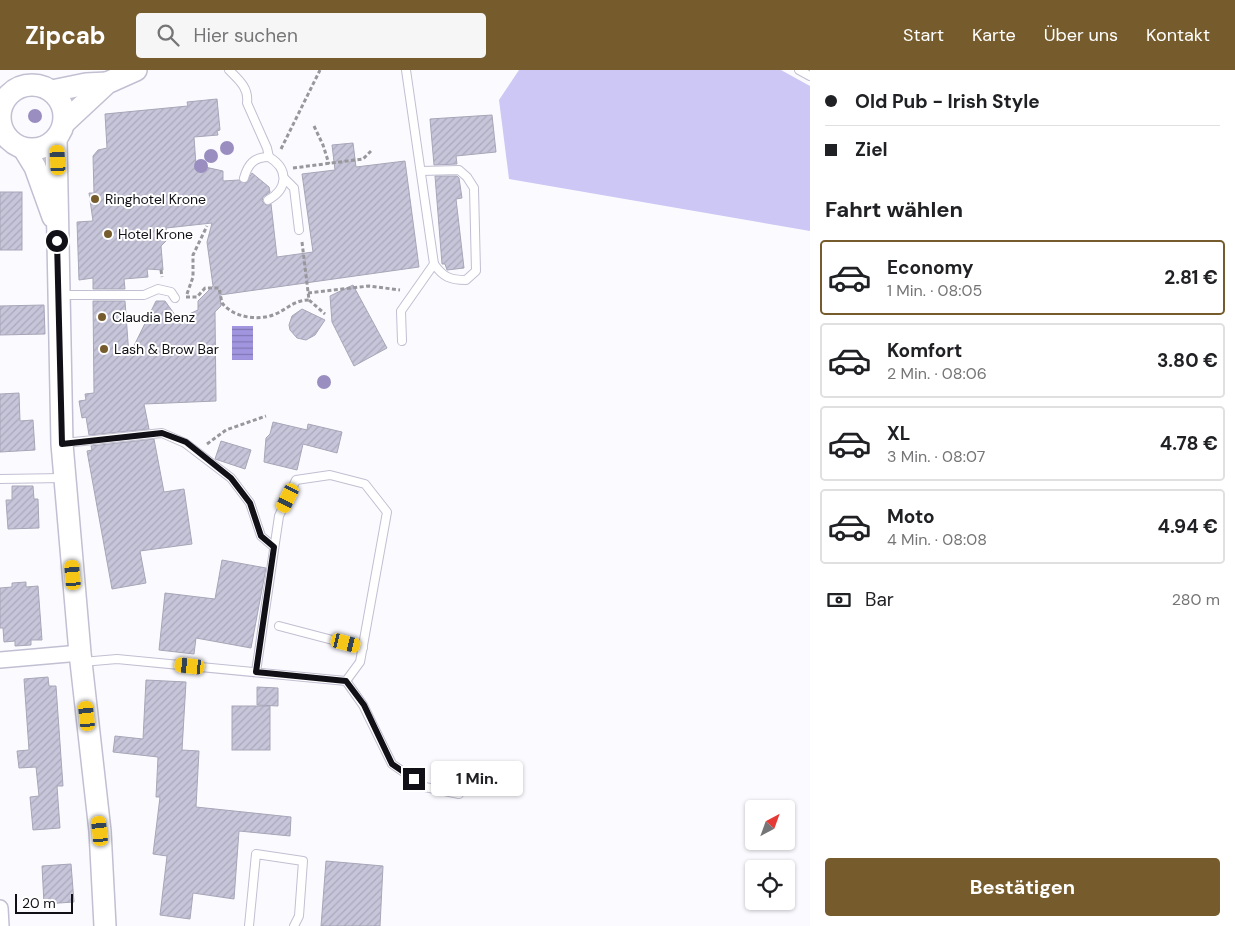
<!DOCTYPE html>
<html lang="de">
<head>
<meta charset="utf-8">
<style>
	:root { --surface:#fff; --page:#f6f6f6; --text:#202124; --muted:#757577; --line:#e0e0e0; --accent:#765c2d }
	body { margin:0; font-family:"DM Sans",sans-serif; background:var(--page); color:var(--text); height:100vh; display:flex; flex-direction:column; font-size:19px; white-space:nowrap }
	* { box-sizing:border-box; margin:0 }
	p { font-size:16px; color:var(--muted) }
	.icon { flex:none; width:28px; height:28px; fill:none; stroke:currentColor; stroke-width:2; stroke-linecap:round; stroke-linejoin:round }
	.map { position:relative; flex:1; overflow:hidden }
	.sheet { display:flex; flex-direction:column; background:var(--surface); width:425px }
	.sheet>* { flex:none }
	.hud { display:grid; align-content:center; height:110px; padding:0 15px; background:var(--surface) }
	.needle { width:32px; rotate:41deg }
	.fabs { position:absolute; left:745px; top:730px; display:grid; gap:10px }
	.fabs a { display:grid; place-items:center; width:50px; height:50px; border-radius:5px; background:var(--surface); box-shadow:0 1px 4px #0004; font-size:25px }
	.scale { position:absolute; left:15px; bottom:12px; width:58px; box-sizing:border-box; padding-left:5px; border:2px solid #111017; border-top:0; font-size:14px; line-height:18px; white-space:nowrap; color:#111017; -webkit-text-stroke:4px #fff; paint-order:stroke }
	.end { position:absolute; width:22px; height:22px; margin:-11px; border:6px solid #111017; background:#fff; box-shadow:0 0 0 2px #fff }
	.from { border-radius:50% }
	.bubble { position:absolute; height:35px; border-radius:5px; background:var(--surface); box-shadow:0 1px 4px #0004; font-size:16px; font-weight:700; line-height:35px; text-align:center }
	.car { position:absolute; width:15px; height:30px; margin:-15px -8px; border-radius:6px; box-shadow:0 0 4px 1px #0007; background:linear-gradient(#f5c518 24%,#345 0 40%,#f5c518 0 76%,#345 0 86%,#f5c518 0) }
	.hud b { display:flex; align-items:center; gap:18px; height:48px; font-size:19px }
	.hud b+b { border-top:1px solid var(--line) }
	.hud i { width:12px; height:12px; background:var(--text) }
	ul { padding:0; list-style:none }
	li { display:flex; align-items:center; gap:15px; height:75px; margin:0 10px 8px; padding:0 5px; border:2px solid var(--line); border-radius:5px }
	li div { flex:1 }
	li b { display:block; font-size:19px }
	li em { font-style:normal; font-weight:700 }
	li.active { border-color:var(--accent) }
	li>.icon { width:45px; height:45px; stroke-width:1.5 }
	h2 { padding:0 15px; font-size:22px; line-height:60px }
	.pay { display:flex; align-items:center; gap:12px; height:55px; padding:0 15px; font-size:19px }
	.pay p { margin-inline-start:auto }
	.action { display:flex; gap:10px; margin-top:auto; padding:10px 15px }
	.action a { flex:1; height:58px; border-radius:5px; background:var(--accent); color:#fff; font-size:20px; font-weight:700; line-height:58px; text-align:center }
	header { display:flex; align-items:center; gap:30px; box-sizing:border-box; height:70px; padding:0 25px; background:var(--accent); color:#fff }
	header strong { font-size:24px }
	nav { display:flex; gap:28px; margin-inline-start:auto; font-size:18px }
	.search { width:350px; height:45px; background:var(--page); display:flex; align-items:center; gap:12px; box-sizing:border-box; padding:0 18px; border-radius:5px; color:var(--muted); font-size:19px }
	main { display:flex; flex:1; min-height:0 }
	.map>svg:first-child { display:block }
	.grass { fill:#ccc7f4 }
	.water { fill:url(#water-rules) }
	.building { fill:url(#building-hatch); stroke:#a7a6b8 }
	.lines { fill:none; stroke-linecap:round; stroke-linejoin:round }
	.lane-casing { stroke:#c1bfd2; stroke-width:10 }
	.street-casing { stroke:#c1bfd2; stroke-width:18 }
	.secondary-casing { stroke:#c1bfd2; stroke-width:24 }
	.path { stroke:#98979c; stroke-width:3; stroke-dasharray:4 2.5; stroke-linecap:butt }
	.lane { stroke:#fff; stroke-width:8 }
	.street { stroke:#fff; stroke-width:15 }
	.secondary { stroke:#fff; stroke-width:21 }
	.tree { fill:#9a8ec0 }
	.route { stroke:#111017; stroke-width:6 }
	.poi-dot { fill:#765c2d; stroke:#fff; stroke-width:2 }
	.labels { text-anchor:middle; stroke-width:4; stroke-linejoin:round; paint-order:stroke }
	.poi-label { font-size:14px; fill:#111017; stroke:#fff; text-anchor:start }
</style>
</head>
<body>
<header>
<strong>Zipcab</strong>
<div class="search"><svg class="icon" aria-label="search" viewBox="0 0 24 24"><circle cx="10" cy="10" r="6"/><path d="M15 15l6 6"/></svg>Hier suchen</div>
<nav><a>Start</a><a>Karte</a><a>Über uns</a><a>Kontakt</a></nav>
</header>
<main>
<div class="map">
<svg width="810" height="856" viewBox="0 0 810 856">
	<defs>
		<pattern id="water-rules" width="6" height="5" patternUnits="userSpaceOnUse" patternTransform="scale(1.25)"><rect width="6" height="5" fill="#a195e0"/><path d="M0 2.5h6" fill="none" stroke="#8278b5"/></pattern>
		<pattern id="building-hatch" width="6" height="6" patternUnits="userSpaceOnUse" patternTransform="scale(1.25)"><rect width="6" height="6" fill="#c7c5d9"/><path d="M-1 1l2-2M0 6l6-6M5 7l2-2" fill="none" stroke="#aaa8ba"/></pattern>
	</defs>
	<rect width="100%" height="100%" fill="#fbfbff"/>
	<polygon class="grass" points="519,0 781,0 810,16 810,161 509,109 499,30"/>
	<rect class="water" x="232" y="256" width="21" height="34"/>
	<g class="building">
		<polygon points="217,29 220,60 217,61 218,65 194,67 196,95 223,101 223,111 239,110 246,113 252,103 269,117 270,122 263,127 262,131 266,135 271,134 277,187 313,182 302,104 335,100 332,75 353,73 356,97 405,91 419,197 220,225 221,236 215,242 216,331 144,334 149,359 89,365 86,347 82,348 79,331 86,330 85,324 94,323 93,231 125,231 129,286 156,231 165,231 178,249 198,240 198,231 213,216 207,172 212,153 166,158 168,169 161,176 163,200 147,199 148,207 124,209 125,219 93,219 93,208 79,210 77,152 93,151 89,123 94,123 93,86 98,80 107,78 105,44 188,36 187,32"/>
		<polygon points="492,45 496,82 456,86 457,94 434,95 430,49"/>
		<polygon points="435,106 457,106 459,108 462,128 456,129 464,198 447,200 445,194 442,194"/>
		<rect x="0" y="122" width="22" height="58"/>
		<polygon points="353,215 387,278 354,296 332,252 330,226"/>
		<polygon points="44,235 45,264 0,265 0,236"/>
		<polygon points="302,239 325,250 315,265 306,270 297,268 290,260 289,255 292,246"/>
		<polygon points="19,323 20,351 33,350 35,380 0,382 0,324"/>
		<polygon points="273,352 307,360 308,354 342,362 337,383 303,374 297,400 264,392 266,368 270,364"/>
		<polygon points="154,369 164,422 184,419 192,474 140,481 146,513 112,519 87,381 92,380 91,376"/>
		<polygon points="221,371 251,380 245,399 215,389"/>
		<polygon points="12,416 33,416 34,429 38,429 39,458 8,459 6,430 12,430"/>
		<polygon points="222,490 266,498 251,578 196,568 194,584 159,580 165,523 215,529"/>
		<polygon points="26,512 26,517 38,516 42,570 31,570 31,575 15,576 15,571 4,572 3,558 0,558 0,518 12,517 12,513"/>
		<polygon points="48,607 49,616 56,616 63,716 57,716 60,758 33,760 30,727 39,726 36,697 19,698 17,681 29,680 24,609"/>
		<polygon points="146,610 186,612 182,680 199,681 196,737 291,747 290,766 239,761 234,829 193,823 190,849 160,845 167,786 153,784 160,727 156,727 158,687 113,682 115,666 143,669"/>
		<polygon points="257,617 278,618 278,636 257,635"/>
		<rect x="232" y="636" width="38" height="44"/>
		<polygon points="326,791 383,796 380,856 321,856"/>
		<polygon points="71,794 74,832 44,834 42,796"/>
	</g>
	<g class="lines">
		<g class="lane-casing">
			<g id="lane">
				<path d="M229,0C239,10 249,18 247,33L267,78L269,87C289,99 288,119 268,130"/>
				<polyline points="799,0 810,6"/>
				<path d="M421,101L459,100L467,107L474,118L476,201L466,210C450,210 443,207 434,194"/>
				<path d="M244,108C248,94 254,87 269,87"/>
				<polyline points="285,109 294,118 299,160"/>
				<polyline points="59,225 144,225 158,219 171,222 175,228"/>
				<polyline points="402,271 401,241 434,194 406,0"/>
				<polyline points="64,373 162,363 185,373 231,408 250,433 261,466 274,477"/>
				<polyline points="0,409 63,408"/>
				<polyline points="279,556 363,578"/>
				<polyline points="82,592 117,589 346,611 363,635 392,694 425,717 459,724"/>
				<polyline points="256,602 279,446 296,410 330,405 365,414 387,442 360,592 346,611"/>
				<polyline points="249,856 256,784 303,791 299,846 294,856"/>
			</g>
		</g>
		<g class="street-casing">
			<g id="street">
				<polyline points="0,590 80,583"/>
				<polyline points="0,838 1,856"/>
			</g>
		</g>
		<g class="secondary-casing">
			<g id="secondary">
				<circle cx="32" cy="47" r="32"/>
				<polyline points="52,21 86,14 107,13"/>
				<polyline points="64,53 107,13 136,0"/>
				<polyline points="56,70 62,374 80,583 100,761 105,856"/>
				<polyline points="24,79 35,97 53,147"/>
			</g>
		</g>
		<g class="path">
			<polyline points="314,56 323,75 329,94"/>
			<polyline points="281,79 320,0"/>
			<polyline points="293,98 363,89 371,81"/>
			<polyline points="302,172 309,230 325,244"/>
			<polyline points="161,200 162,207"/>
			<polyline points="308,223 369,216 400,220"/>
			<polyline points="187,224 193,207 193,185 207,156"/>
			<path d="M186,227H197L205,218H219L222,233C233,247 257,251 273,245C287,240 293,230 309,230"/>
			<polyline points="207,374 226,360 266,346"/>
		</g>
		<use href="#lane" class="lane"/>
		<use href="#street" class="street"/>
		<use href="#secondary" class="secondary"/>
	</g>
	<g class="tree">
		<circle cx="35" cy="46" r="7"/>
		<circle cx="227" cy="78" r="7"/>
		<circle cx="211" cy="86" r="7"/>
		<circle cx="201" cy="96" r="7"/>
		<circle cx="324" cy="312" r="7"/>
	</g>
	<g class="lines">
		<polyline class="route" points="57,171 62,374 162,363 186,372 231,408 250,433 261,466 274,477 256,602 346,611 364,635 392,694 414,709"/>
	</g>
	<g class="poi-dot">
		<circle cx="95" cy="129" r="5"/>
		<circle cx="108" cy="164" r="5"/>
		<circle cx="102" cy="247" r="5"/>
		<circle cx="104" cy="279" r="5"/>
	</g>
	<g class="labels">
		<g class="poi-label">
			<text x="105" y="134">Ringhotel Krone</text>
			<text x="118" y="169">Hotel Krone</text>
			<text x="112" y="252">Claudia Benz</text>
			<text x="114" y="284">Lash &amp; Brow Bar</text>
		</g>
	</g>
</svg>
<div class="fabs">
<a><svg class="needle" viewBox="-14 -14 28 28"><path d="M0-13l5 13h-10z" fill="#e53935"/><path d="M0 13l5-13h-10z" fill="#757577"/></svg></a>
<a><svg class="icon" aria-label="locate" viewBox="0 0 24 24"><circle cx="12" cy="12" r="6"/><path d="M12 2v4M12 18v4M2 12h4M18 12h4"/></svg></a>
</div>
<div class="scale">20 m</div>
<i class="end from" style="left:57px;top:171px"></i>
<i class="end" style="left:414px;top:709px"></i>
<div class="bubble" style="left:431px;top:691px;width:92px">1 Min.</div>
<i class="car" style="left:58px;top:90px;rotate:357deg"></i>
<i class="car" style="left:288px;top:428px;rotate:206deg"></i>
<i class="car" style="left:73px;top:505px;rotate:355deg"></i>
<i class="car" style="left:346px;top:573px;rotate:104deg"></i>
<i class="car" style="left:190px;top:596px;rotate:276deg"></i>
<i class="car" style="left:87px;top:646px;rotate:354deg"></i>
<i class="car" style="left:100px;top:761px;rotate:354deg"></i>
</div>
<section class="sheet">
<div class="hud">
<b><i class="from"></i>Old Pub - Irish Style</b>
<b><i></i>Ziel</b>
</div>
<h2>Fahrt wählen</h2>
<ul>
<li class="active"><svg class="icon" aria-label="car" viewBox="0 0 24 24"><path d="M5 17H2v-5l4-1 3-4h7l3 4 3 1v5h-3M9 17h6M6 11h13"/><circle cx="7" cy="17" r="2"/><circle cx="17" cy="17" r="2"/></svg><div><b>Economy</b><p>1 Min. · 08:05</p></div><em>2.81 €</em></li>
<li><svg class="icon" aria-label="car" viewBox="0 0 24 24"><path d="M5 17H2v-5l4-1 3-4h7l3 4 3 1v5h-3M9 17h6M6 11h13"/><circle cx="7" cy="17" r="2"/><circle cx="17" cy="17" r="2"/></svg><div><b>Komfort</b><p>2 Min. · 08:06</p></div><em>3.80 €</em></li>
<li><svg class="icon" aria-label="car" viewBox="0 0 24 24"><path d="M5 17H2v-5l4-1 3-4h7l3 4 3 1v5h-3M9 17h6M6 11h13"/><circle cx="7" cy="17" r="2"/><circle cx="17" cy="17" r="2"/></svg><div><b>XL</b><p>3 Min. · 08:07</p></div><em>4.78 €</em></li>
<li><svg class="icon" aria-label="car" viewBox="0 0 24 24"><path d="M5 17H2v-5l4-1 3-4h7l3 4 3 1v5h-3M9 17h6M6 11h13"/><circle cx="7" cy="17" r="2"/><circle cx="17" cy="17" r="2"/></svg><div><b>Moto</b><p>4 Min. · 08:08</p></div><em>4.94 €</em></li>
</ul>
<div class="pay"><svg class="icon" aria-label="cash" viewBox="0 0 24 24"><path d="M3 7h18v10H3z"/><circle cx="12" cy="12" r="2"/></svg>Bar<p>280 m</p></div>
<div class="action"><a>Bestätigen</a></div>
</section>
</main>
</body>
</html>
